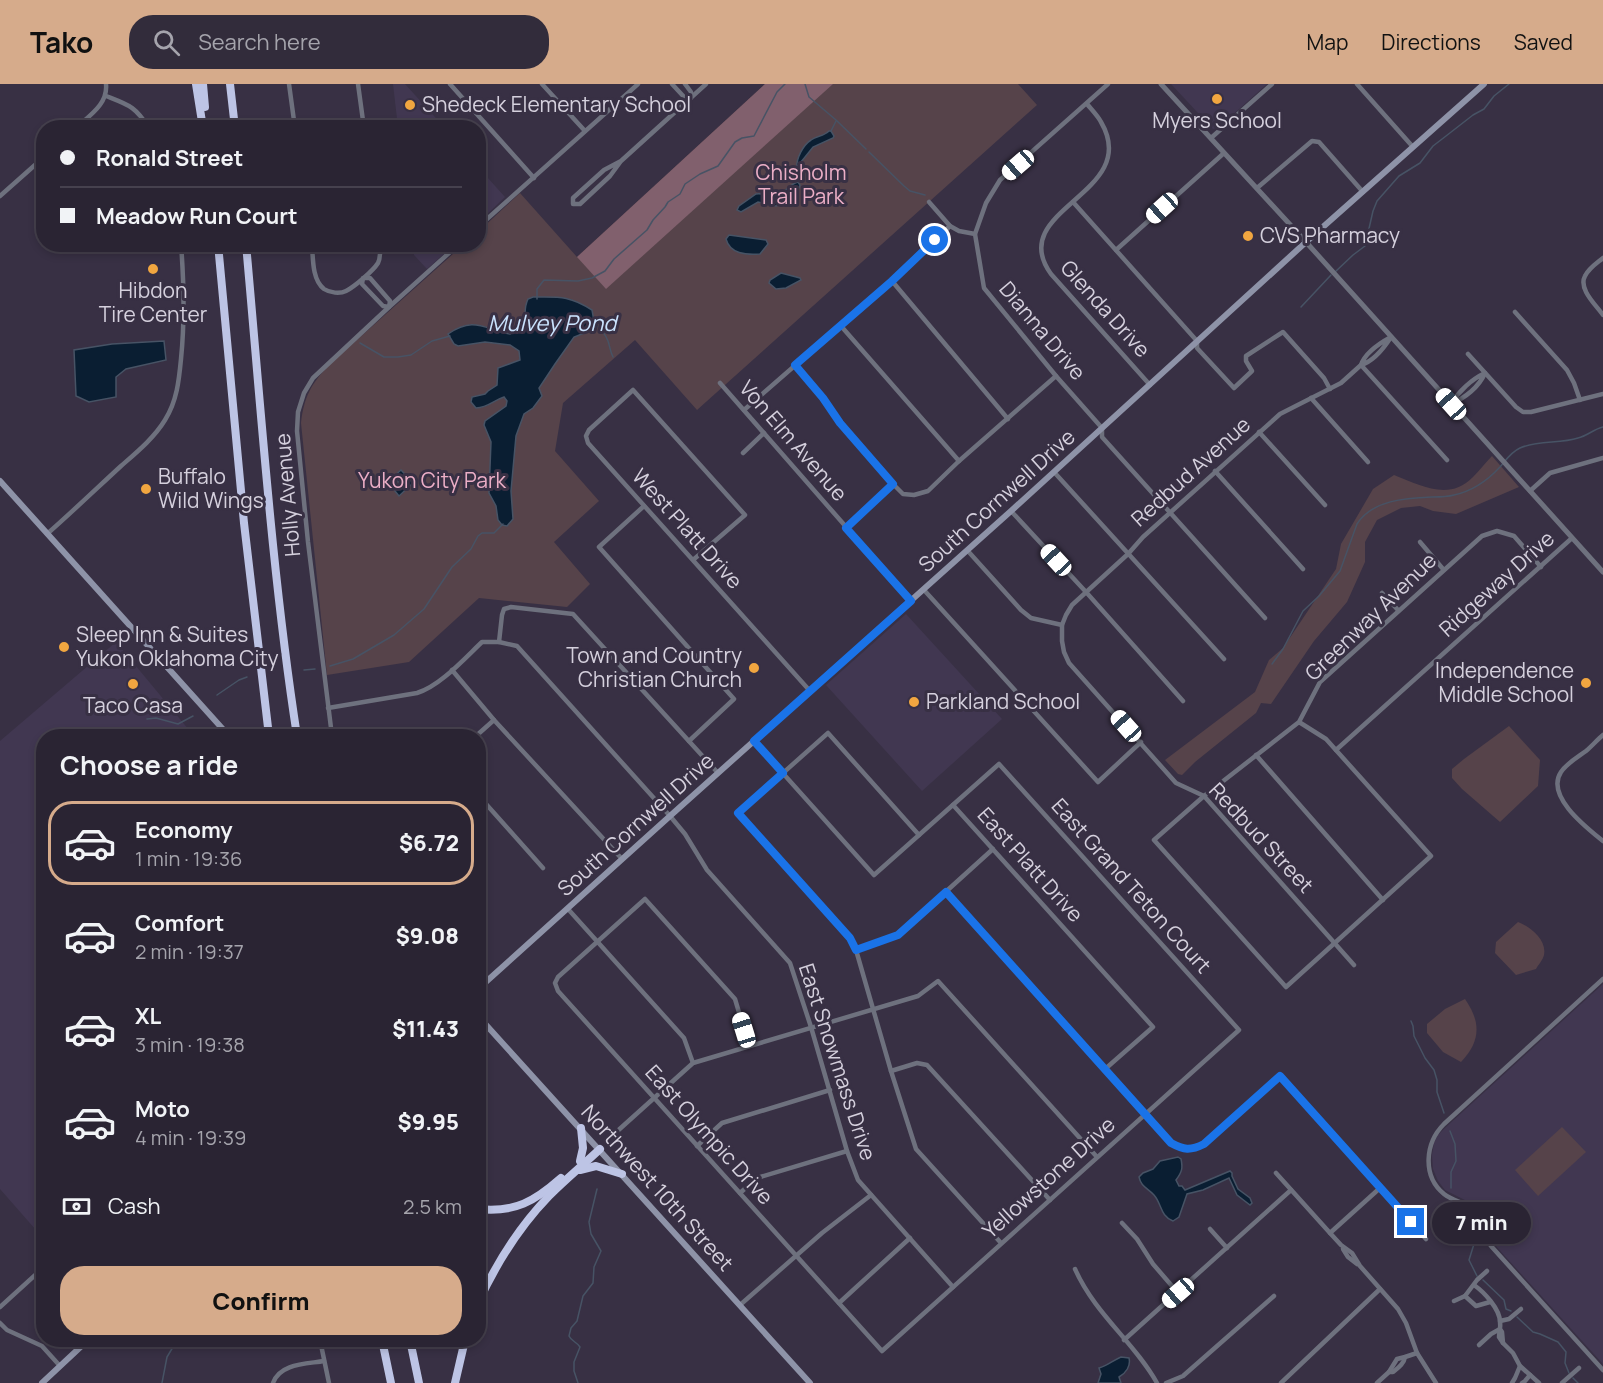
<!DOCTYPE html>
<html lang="en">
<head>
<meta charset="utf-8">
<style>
	:root { --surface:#2a2433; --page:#322c3b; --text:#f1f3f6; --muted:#a5a4ac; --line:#46414e; --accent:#d6ab8b }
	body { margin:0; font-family:Manrope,sans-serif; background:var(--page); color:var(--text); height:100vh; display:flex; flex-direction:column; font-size:22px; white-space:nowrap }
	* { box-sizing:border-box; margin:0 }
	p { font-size:20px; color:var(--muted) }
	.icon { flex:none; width:33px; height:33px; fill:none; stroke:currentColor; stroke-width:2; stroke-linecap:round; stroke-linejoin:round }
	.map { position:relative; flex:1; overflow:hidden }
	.panel { position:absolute; left:36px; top:645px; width:450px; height:618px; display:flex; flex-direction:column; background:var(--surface); border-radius:24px; box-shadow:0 3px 9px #0003,0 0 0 2px var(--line) }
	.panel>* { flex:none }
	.top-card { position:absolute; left:36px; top:36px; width:450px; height:132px; border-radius:24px; box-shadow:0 3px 9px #0003,0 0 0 2px var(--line); display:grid; align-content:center; height:132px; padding:0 24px; background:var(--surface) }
	.end { position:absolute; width:27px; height:27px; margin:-14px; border:8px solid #1a73e8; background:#fff; box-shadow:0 0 0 3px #fff }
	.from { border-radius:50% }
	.bubble { position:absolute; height:42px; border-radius:21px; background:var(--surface); box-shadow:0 3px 9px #0003,0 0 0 2px var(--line); font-size:20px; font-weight:800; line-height:42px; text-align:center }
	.car { position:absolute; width:18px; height:36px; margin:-18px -9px; border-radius:8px; box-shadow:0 0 4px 2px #0007; background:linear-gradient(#fff 24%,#345 0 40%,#fff 0 76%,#345 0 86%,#fff 0) }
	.top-card b { display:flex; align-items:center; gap:21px; height:57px; font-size:22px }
	.top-card b+b { border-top:2px solid var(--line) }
	.top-card i { width:15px; height:15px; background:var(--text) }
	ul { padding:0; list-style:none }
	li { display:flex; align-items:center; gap:18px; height:84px; margin:0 12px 9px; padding:0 12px; border:3px solid transparent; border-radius:24px }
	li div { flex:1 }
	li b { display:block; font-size:22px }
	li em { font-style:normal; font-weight:800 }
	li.current { border-color:var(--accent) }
	li>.icon { width:54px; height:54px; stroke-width:1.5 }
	h2 { padding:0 24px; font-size:27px; line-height:72px }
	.pay { display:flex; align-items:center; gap:15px; height:66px; padding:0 24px; font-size:22px }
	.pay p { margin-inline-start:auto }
	.action { display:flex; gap:12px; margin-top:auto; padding:12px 24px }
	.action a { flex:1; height:69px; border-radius:24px; background:var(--accent); color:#111; font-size:24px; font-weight:800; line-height:69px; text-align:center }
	header { display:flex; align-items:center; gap:36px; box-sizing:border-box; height:84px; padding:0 30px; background:var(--accent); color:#111 }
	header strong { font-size:28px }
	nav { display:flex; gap:33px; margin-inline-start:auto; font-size:21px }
	.search { width:420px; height:54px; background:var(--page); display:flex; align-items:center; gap:15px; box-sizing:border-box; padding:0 21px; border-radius:24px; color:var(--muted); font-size:22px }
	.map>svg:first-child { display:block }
	.built { fill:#413751 }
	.green { fill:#56434a }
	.forest { fill:#81606d }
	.water { fill:#0a1e32; stroke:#475365; stroke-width:1.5 }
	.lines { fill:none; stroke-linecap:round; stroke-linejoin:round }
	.stream { stroke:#475365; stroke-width:1.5 }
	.minor { stroke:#6e717e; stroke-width:4.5 }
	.tertiary { stroke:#6e717e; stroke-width:5 }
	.secondary { stroke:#8e93a8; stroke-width:6 }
	.motorway { stroke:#bdc4e5; stroke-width:8 }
	.route { stroke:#1a73e8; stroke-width:8 }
	.poi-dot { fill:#f1a640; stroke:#383044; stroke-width:2 }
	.labels { text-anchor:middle; stroke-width:6; stroke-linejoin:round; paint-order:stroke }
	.poi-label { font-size:21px; fill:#d5d0dd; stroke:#383044; text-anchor:start }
	.park-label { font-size:21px; fill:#ebaec6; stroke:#383044 }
	.street-label { font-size:21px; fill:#d5d0dd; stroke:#383044 }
	.water-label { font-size:22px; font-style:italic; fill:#cae3fe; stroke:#383044 }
</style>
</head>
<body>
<header>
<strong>Tako</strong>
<div class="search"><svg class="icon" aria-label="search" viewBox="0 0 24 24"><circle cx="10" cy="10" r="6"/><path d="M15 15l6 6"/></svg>Search here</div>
<nav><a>Map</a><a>Directions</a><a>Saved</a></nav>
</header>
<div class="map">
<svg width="1603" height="1299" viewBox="0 0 1603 1299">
	<rect width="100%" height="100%" fill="#383044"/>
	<g class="built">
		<polygon points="393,0 405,0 444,43 398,43"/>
		<polygon points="1171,0 1267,0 1218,44 1213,45"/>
		<polygon points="478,83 505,113 479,138 478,138"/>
		<polygon points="413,161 413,160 454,161 427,185 414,171"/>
		<polygon points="906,530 1002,635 922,707 826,601"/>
		<polygon points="116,558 194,652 44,652 43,1154 0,1105 0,657"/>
		<polygon points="1603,900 1603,1280 1494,1160 1490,1153 1484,1131 1480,1126 1469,1118 1445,1106 1438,1097 1433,1085 1432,1071 1434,1059 1438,1051 1446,1043"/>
	</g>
	<g class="green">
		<path d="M765,0H1018L1037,21L697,326L635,256L563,319L555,367L599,417L554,458L590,500L567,523L479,514L409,578L327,591L301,339C304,313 311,300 329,281L463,161L478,160L479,147L520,109L577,173Z"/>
		<path d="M1492,372L1519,403L1456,430L1433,427L1420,422L1401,424L1377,436L1365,458V478L1347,518L1314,557L1271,620L1261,619L1256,629L1195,678L1182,691L1178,690L1165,676L1255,608L1269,576L1283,564L1336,485L1341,460L1373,405L1394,391C1420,401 1449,418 1473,393C1479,387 1485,379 1492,372Z"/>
		<polygon points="1509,642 1540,676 1538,702 1500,738 1462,705 1452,694 1452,685 1464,675"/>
		<path d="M1518,838C1531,843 1547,856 1544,871C1543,876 1538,881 1536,885L1516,891L1495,869L1496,858Z"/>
		<path d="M1465,915C1481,938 1481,957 1461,978L1443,968L1427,949V940L1445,925Z"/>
		<polygon points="1562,1043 1586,1068 1538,1112 1515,1086"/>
	</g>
	<polygon class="forest" points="765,0 833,0 606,205 577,173"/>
	<g class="water">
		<path d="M829,47H831L834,52L833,54L813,63L797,83C796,75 803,61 811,56C817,52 824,52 829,47Z"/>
		<path d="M798,98L800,101L799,104L784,119L776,122L758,118L741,128L737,126L739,122L756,110C765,109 773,113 781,109C788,106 790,100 798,98Z"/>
		<path d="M729,151L766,156L768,160L760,170C746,171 730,170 726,155Z"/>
		<polygon points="781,189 800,194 801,196 786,204 776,205 769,199 770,196"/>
		<path d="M533,213C558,213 569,211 592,226L594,237V242L587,248L574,253L555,280L539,304L542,312L533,324L524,330L516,352L511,407L513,435L507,442L502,441L498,436L496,422L489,409L491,358L484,341L485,337L506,322L507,317L504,313C492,317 489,323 476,324L471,318L472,313L485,310L488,307L497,301L498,284L520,276L519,267L510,261L485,258L458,262L454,260L448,250C474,232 484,245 510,250C534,236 520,232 528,215Z"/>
		<polygon points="164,257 166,276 126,285 116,293 116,313 89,318 76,312 74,266 112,260"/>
		<polygon points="401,386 413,399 399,412 395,407 401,401 397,396 393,399 390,396"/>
		<path d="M1178,1073L1181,1075C1183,1084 1182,1088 1176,1096L1179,1102H1182L1185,1106L1230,1087L1232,1089V1092L1238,1105L1250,1114L1252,1119L1250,1121L1237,1111L1229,1094L1203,1106L1187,1110L1179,1133L1173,1137C1160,1132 1162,1120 1154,1111C1148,1104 1141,1103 1139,1093L1143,1089L1153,1085L1160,1077Z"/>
		<path d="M1121,1273L1129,1274C1131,1282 1126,1289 1119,1293L1121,1299H1098L1101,1290L1099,1284C1107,1282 1112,1277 1121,1273Z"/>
	</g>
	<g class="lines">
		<g class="stream">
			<polyline points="805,0 809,13 836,36 866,65"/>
			<polyline points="831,47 836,37"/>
			<polyline points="869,68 904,102 910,107 925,111"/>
			<polyline points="795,98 797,83"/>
			<polyline points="1335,188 1353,171 1365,162 1373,127 1377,117 1399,92 1420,79 1433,62 1446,52 1473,31 1484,25 1494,12 1509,0"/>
			<polyline points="537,215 537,205 544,196 578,197 592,194 605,187 614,175 647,146 653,136 665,123 668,118 680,110 685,100 700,90 718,82 735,58 742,54 754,52 777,8 785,0"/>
			<polyline points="1301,223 1331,191"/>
			<path d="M594,239C600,244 605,249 608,257C610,263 610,267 613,273"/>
			<polyline points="360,259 384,273 398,273 411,271 432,257 450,252"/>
			<path d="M1272,580L1283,565L1303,527L1319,512L1340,487L1357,440C1372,416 1406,414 1432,413C1439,413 1447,413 1454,411C1473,407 1487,397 1500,383C1506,376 1511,368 1520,364C1538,356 1560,360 1578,354C1587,352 1594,345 1603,343"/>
			<polyline points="330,582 353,575 394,551 424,525 452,483 471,465 478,452 482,449 494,449 503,440"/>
			<polyline points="304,586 315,585"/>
			<polyline points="217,611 239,596 247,593"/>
			<polyline points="147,635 156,634 178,640 193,632"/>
			<polyline points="1411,937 1413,942 1414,952 1425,974 1434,986 1437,996 1437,1008 1444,1029"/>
			<polyline points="1450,1047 1455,1060 1456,1077 1451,1088 1451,1104"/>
			<polyline points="1451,1123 1474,1160 1469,1176 1477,1192"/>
			<polyline points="1483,1196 1504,1216 1506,1225 1511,1227"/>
			<polyline points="1517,1233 1533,1248 1540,1250 1558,1258 1566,1268 1565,1279 1569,1289"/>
			<polyline points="1573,1294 1578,1299"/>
			<polyline points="162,1299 167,1273 176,1258 176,1256"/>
			<path d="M578,1299L574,1287V1278L580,1263C577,1258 571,1257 569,1252L571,1244L577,1237L583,1212L593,1199L594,1183L601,1167L591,1150L589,1138L597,1105"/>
		</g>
		<g class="minor">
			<polyline points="289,0 295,44"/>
			<polyline points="358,0 364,44"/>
			<polyline points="450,0 534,94"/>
			<polyline points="542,0 585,47"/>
			<polyline points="672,0 685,14 691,14 691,8 685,0"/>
			<polyline points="1108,0 1000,96 986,119 975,150 984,204 1056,292 1102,344 1102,353 1265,534"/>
			<polyline points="1357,0 1413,63"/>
			<path d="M106,12C129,21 135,22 149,44"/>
			<path d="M1087,20C1092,26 1098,32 1101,38C1143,110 1004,125 1051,190L1150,301"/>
			<path d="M76,44C90,31 108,20 106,0"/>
			<polyline points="1211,54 1272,0"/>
			<polyline points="621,77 604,86 573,114 573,120 580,120 610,92 621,77 706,0"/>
			<polyline points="1257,104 1312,57 1319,58 1363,108"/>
			<polyline points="0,112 44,73"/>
			<polyline points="929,118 950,142 959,147 975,150"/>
			<polyline points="1073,118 1197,257 1197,264 1234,304 1252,287 1246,277 1246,272 1283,248 1324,294 1330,305"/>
			<polyline points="478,143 638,0"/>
			<path d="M312,160C313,174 312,196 324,205C330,209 340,210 346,207C354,203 373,187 378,179C381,173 380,167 380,160"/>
			<polyline points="1116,166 1224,69"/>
			<path d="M1603,174C1597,179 1589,184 1585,192C1578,205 1596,221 1603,231"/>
			<polygon points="363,194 370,194 390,217 389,223 383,222 362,200"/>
			<polyline points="892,197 1008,335"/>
			<polyline points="1515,228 1567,286 1574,299 1580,316"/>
			<polyline points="841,242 959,377"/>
			<path d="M1391,253C1384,264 1374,277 1361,281C1365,269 1380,259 1391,253Z"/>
			<polyline points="1468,270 1516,323 1523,328 1531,328 1603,310"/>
			<polyline points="795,281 823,314 840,339 893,400 903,410 914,411 928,407 959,377 1056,292"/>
			<path d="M1485,289C1479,303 1465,314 1451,320C1459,307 1472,295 1485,289Z"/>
			<polyline points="720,299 911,517"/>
			<polyline points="1311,314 1368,378"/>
			<polyline points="744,326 892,197 950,142"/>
			<polyline points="1259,348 1325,421"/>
			<polyline points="743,369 764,349"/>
			<polyline points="1215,387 1303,485"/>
			<polyline points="1054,388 1224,575"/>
			<polyline points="1530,407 1550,389 1603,374"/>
			<polyline points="644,422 599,463 734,615 689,657"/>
			<polyline points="1011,427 1086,508 1183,617"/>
			<polyline points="846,444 893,400"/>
			<path d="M47,450C72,428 96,405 121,382C137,368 154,354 165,336C177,317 179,296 181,275C185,236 184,199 181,160"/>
			<polyline points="1420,458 1443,485"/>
			<polyline points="967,466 1021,526 1031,534 1062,541"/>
			<polyline points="693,476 745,431 633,306 589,346 586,352 588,359 810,607"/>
			<polyline points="924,506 1098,698 1141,658"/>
			<polyline points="1382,509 1398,526"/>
			<polyline points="499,558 502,531 504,525 511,523 573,530 718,689"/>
			<polyline points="452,586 494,636 622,775"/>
			<path d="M328,624L417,609C440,602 464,575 482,558H499L517,562L670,732L685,750L707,786L790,879L811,943L847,1067L858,1096L953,1203"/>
			<polyline points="1299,638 1326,655 1431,772 1286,903 1154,756 1204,712 1299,638 1320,598 1482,452 1497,447 1514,452 1541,483"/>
			<path d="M1603,651C1597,656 1592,662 1586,667C1578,673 1567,679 1561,688C1545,712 1587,744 1603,757"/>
			<polyline points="332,652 308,458 297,347 298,328 304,309 313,294 389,223 459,160"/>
			<polyline points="476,652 494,636"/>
			<polyline points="1336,666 1572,454"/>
			<polyline points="1256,671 1383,816"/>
			<polyline points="478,711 543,784"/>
			<polyline points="953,721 1153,943 1104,986"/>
			<polyline points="919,751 828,649 738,729 850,854 856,866 891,987 916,1065 1001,1159"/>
			<path d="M946,809L1171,1059C1184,1066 1190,1067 1204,1060L1280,992L1426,1155"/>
			<polyline points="568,825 684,954 693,979"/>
			<polyline points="856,866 898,851 993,765"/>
			<polyline points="1354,881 1204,712 1176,699 1069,579 1064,568 1062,557 1062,541 1066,531 1072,521 1128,470 1143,453 1280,330 1341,299 1361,281 1447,376"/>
			<path d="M1603,895L1444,1040C1425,1059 1422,1092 1444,1110C1454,1118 1468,1119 1476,1128C1485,1138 1484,1152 1491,1162L1603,1286"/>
			<polyline points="749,962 735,915 645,815 558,893 555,899 558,907 882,1267 1239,946 999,680 874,791 754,657"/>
			<polyline points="891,987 917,979 927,981 1050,1116"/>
			<polyline points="613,1051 693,979 918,912 938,897 1097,1073"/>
			<polyline points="697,1062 722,1039 830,1006"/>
			<polyline points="1276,1089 1330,1149 1341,1161 1352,1169 1360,1182 1398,1225 1406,1239 1417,1269 1436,1299"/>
			<polyline points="740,1109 757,1094 847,1067"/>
			<polyline points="1122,1139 1137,1155 1153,1180 1178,1209"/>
			<polyline points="1210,1145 1227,1164"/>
			<polyline points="1330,1149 1380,1104"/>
			<polyline points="1343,1165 1348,1173 1357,1180"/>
			<path d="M1075,1185C1095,1230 1134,1258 1157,1299"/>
			<path d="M1474,1201C1484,1208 1500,1225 1500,1238C1501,1243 1499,1248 1499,1253L1503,1259L1502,1248L1500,1245"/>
			<polyline points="1465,1212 1476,1222 1490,1218"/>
			<polyline points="1454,1217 1465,1212 1477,1196 1487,1187"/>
			<polyline points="839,1219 910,1154"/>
			<polyline points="740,1221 822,1149 871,1111"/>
			<polyline points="0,1223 44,1183"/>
			<polyline points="1500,1237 1509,1235 1521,1225"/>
			<polyline points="0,1239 7,1246 42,1262 60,1282"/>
			<polyline points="320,1256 329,1299"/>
			<polyline points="1124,1256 1291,1106"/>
			<polyline points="1503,1259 1513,1269 1520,1282 1539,1299"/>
			<polyline points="1479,1261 1491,1250 1500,1245"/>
			<path d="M1389,1288H1393C1398,1284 1404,1280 1405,1273"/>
			<path d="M273,1299C280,1279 307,1280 324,1277"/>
			<polyline points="1166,1299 1183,1292 1274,1212"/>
			<polyline points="1281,1299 1380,1205"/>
			<polyline points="1377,1299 1389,1288 1397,1275 1405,1273 1417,1269"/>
			<polyline points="1512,1299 1515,1294 1520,1282"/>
			<polyline points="1522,1299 1525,1297 1530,1291"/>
			<polyline points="1562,1299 1579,1284"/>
		</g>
		<polyline class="tertiary" points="1161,0 1306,158 1603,488"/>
		<g class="secondary">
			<polyline points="0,397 229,652"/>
			<polyline points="478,905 670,732 1011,427 1306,158 1484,0"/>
			<polyline points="478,932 810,1299"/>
			<polyline points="42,1299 88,1256"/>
		</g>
		<g class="motorway">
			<polyline points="196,0 203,44"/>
			<polyline points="203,0 205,23"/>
			<polyline points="230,0 235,44"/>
			<polyline points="218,160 244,439 269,652"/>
			<path d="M246,160C261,325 272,490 297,652"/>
			<polyline points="580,1077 583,1064 581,1044"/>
			<polyline points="580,1086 596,1082 622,1090"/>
			<path d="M478,1125C515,1129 535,1117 561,1094"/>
			<path d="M478,1219C496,1180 519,1143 549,1112C565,1096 583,1081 600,1065"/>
			<polyline points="382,1256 391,1299"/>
			<polyline points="410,1256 419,1299"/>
			<polyline points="455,1299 465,1256"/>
		</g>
	</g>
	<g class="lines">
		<path class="route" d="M935,156L892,197L795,281L823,314L840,339L893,400L846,444L911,517L754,657L783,689L738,729L850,854L856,866L898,851L946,808L1171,1059C1184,1066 1190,1067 1204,1060L1280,992L1411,1138"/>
	</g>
	<g class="poi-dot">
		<circle cx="1217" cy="15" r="6"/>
		<circle cx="410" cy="21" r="6"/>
		<circle cx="1248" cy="152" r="6"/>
		<circle cx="153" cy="185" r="6"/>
		<circle cx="146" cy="405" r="6"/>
		<circle cx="64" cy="563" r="6"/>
		<circle cx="754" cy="584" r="6"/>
		<circle cx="1586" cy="599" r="6"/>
		<circle cx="133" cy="600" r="6"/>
		<circle cx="914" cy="618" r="6"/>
	</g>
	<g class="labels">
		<g class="poi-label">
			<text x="422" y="28">Shedeck Elementary School</text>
			<text x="1217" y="44" text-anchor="middle">Myers School</text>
			<text x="1260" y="159">CVS Pharmacy</text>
			<text x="153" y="214" text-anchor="middle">Hibdon<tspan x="153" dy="24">Tire Center</tspan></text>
			<text x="158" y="400">Buffalo<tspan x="158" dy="24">Wild Wings</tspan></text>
			<text x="76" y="558">Sleep Inn &amp; Suites<tspan x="76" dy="24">Yukon Oklahoma City</tspan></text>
			<text x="742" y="579" text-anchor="end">Town and Country<tspan x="742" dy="24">Christian Church</tspan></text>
			<text x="1574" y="594" text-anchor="end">Independence<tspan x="1574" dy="24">Middle School</tspan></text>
			<text x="926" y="625">Parkland School</text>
			<text x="133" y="629" text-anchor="middle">Taco Casa</text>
		</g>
		<g class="park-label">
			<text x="801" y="96">Chisholm<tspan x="801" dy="24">Trail Park</tspan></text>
			<text x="432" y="404">Yukon City Park</text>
		</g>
		<g class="street-label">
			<text transform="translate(1105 225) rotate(48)" y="7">Glenda Drive</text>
			<text transform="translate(1042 247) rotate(50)" y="7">Dianna Drive</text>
			<text transform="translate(793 357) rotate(49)" y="7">Von Elm Avenue</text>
			<text transform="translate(1191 388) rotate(-42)" y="7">Redbud Avenue</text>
			<text transform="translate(288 411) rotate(-95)" y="7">Holly Avenue</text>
			<text transform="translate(997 417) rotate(-42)" y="7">South Cornwell Drive</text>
			<text transform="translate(687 445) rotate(48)" y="7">West Platt Drive</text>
			<text transform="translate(1497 500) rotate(-42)" y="7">Ridgeway Drive</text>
			<text transform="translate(1371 533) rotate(-44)" y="7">Greenway Avenue</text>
			<text transform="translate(636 741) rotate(-42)" y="7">South Cornwell Drive</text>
			<text transform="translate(1261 754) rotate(47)" y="7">Redbud Street</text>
			<text transform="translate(1030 781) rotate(48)" y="7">East Platt Drive</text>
			<text transform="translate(1131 802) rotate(48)" y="7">East Grand Teton Court</text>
			<text transform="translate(837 978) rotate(72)" y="7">East Snowmass Drive</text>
			<text transform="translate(709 1051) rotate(48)" y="7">East Olympic Drive</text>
			<text transform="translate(1049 1094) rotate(-42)" y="7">Yellowstone Drive</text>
			<text transform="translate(657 1104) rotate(48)" y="7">Northwest 10th Street</text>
		</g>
		<g class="water-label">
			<text x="552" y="247">Mulvey Pond</text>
		</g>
	</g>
</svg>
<i class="end from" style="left:935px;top:156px"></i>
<i class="end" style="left:1411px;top:1138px"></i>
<div class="bubble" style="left:1432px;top:1118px;width:99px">7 min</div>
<i class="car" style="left:1018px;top:81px;rotate:229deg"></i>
<i class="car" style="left:1162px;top:124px;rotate:228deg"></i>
<i class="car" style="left:1451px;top:320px;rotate:318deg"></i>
<i class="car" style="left:1056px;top:476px;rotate:317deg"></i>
<i class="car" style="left:1126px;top:642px;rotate:318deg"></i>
<i class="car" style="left:744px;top:946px;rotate:343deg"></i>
<i class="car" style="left:1178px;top:1209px;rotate:229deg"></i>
<div class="top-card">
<b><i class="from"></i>Ronald Street</b>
<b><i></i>Meadow Run Court</b>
</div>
<section class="panel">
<h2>Choose a ride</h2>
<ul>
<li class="current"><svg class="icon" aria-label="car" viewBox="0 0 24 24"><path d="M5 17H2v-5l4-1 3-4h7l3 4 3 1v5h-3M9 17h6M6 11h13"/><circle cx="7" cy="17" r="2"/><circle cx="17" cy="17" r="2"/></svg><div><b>Economy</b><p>1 min · 19:36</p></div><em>$6.72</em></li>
<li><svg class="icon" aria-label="car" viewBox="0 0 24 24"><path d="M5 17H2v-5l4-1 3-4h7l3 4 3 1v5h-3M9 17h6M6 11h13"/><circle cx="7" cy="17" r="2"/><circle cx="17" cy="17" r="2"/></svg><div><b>Comfort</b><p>2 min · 19:37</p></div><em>$9.08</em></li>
<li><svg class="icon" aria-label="car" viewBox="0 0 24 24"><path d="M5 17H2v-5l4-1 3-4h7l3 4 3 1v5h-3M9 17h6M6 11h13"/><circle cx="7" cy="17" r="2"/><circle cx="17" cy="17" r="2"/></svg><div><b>XL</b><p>3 min · 19:38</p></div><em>$11.43</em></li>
<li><svg class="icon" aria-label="car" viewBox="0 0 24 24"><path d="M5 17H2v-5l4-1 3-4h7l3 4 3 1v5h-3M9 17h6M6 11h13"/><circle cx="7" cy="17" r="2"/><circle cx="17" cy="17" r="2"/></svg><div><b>Moto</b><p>4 min · 19:39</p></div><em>$9.95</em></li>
</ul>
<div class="pay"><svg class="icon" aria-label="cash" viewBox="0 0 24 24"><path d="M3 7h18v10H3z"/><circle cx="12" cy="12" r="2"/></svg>Cash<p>2.5 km</p></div>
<div class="action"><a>Confirm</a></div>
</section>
</div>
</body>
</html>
